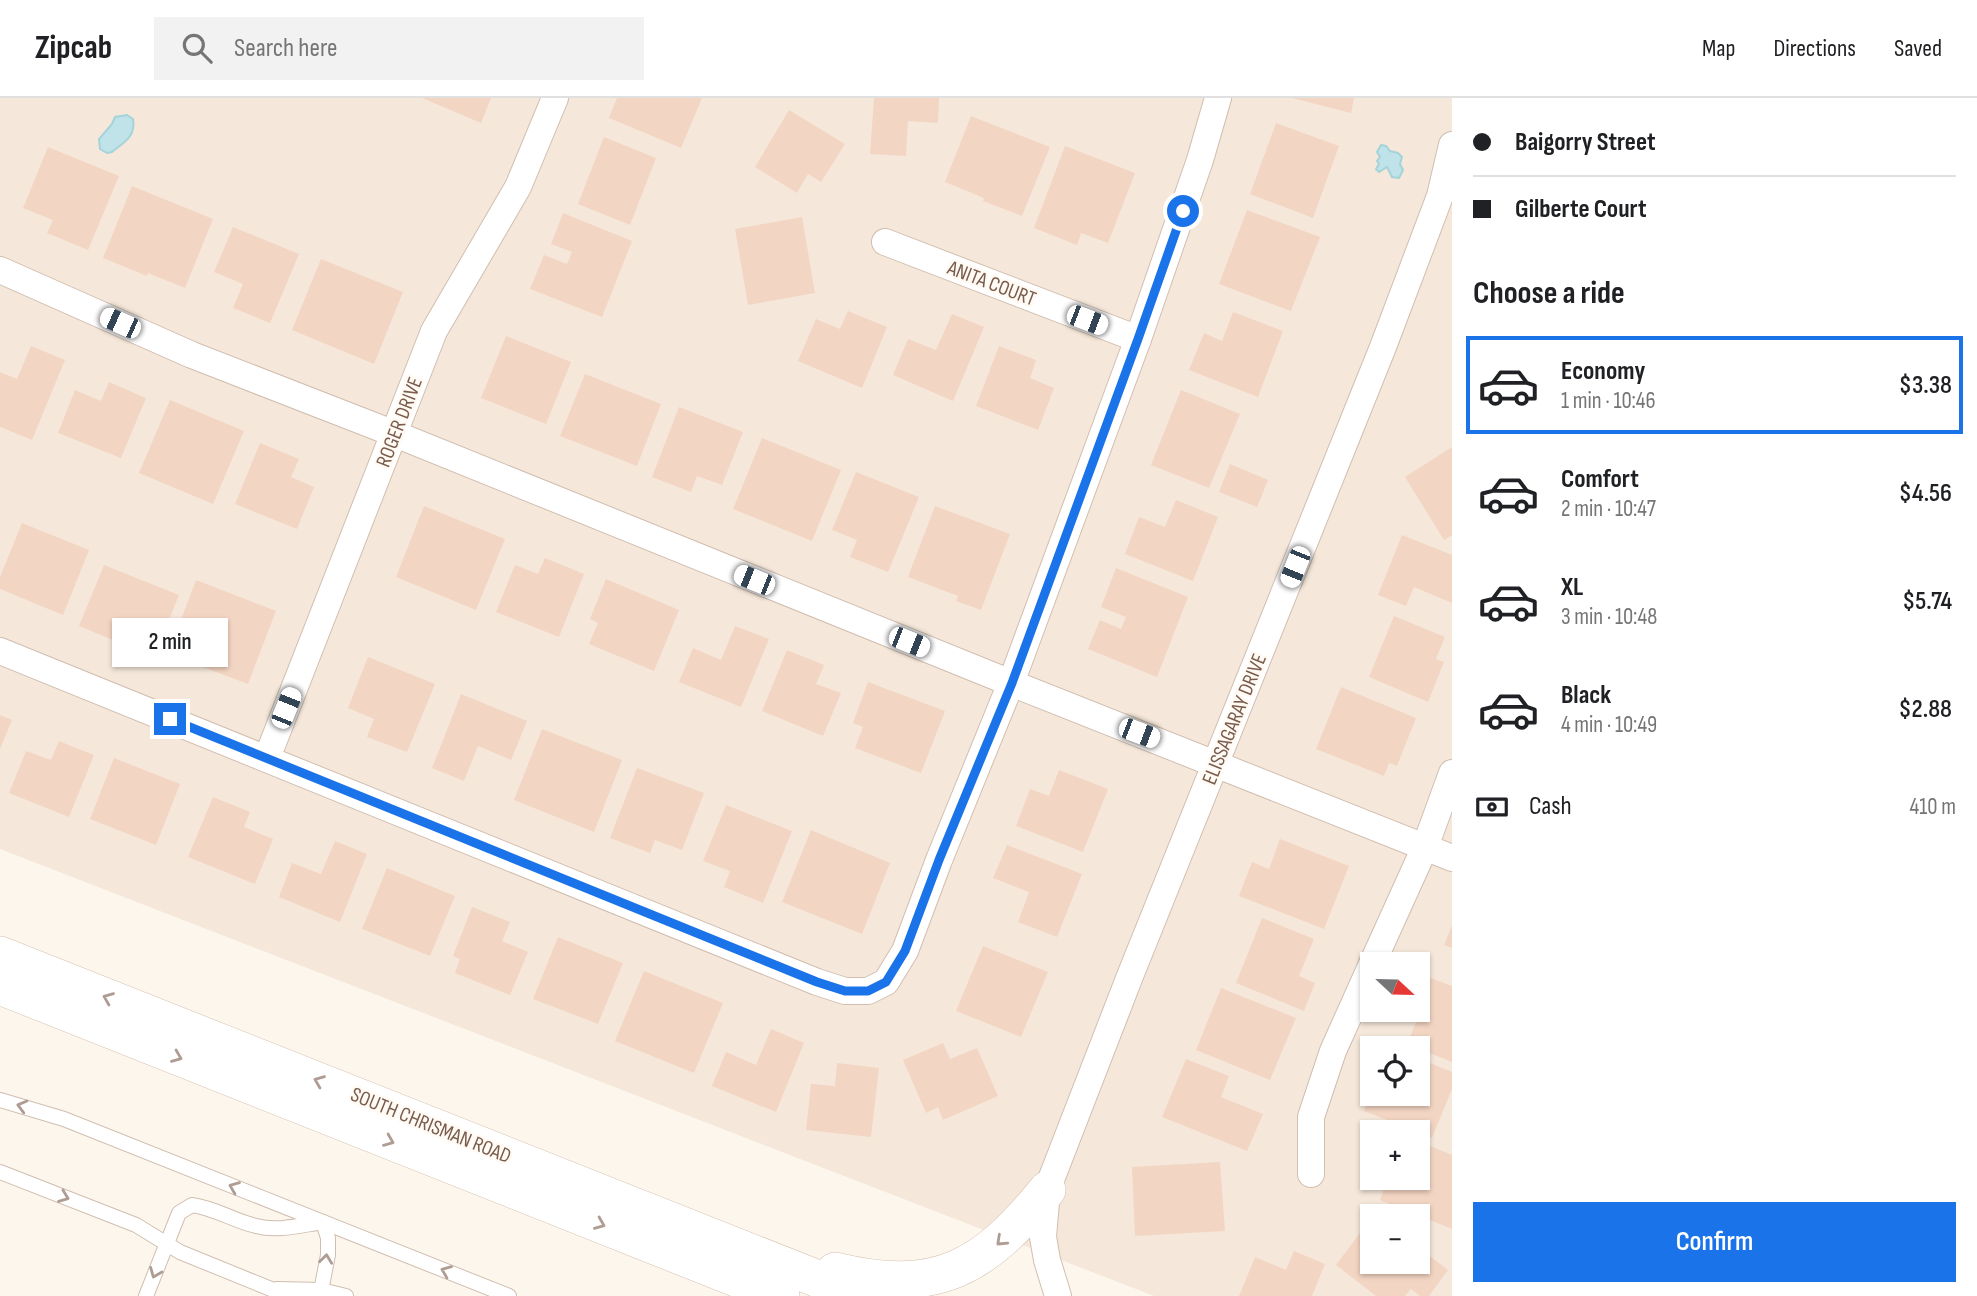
<!DOCTYPE html>
<html lang="en">
<head>
<meta charset="utf-8">
<style>
	:root { --surface:#fff; --page:#f2f2f2; --text:#202124; --muted:#757577; --line:#e0e0e0; --accent:#1a73e8 }
	body { margin:0; font-family:"Sofia Sans Condensed",sans-serif; background:var(--page); color:var(--text); height:100vh; display:flex; flex-direction:column; font-size:26px; white-space:nowrap }
	* { box-sizing:border-box; margin:0 }
	p { font-size:23px; color:var(--muted) }
	.icon { flex:none; width:38px; height:38px; fill:none; stroke:currentColor; stroke-width:2; stroke-linecap:round; stroke-linejoin:round }
	.map { position:relative; flex:1; overflow:hidden }
	.panel { display:flex; flex-direction:column; background:var(--surface); width:525px }
	.panel>* { flex:none }
	.guide { display:grid; align-content:center; height:154px; padding:0 21px; background:var(--surface) }
	.needle { width:46px; rotate:112deg }
	.fabs { position:absolute; left:1360px; top:854px; display:grid; gap:14px }
	.fabs a { display:grid; place-items:center; width:70px; height:70px; border-radius:0px; background:var(--surface); box-shadow:0 2px 5px #0004; font-size:35px }
	.end { position:absolute; width:32px; height:32px; margin:-16px; border:9px solid #1a73e8; background:#fff; box-shadow:0 0 0 4px #fff }
	.from { border-radius:50% }
	.bubble { position:absolute; height:49px; border-radius:0px; background:var(--surface); box-shadow:0 2px 5px #0004; font-size:23px; font-weight:600; line-height:49px; text-align:center }
	.car { position:absolute; width:21px; height:42px; margin:-21px -10px; border-radius:9px; box-shadow:0 0 5px 2px #0007; background:linear-gradient(#fff 24%,#345 0 40%,#fff 0 76%,#345 0 86%,#fff 0) }
	.guide b { display:flex; align-items:center; gap:24px; height:66px; font-size:26px }
	.guide b+b { border-top:2px solid var(--line) }
	.guide i { width:18px; height:18px; background:var(--text) }
	ul { padding:0; list-style:none }
	li { display:flex; align-items:center; gap:21px; height:98px; margin:0 14px 10px; padding:0 7px; border:4px solid transparent; border-radius:0px }
	li div { flex:1 }
	li b { display:block; font-size:26px }
	li em { font-style:normal; font-weight:600 }
	li.on { border-color:var(--accent) }
	li>.icon { width:63px; height:63px; stroke-width:1.5 }
	h2 { padding:0 21px; font-size:32px; line-height:84px }
	.pay { display:flex; align-items:center; gap:18px; height:77px; padding:0 21px; font-size:26px }
	.pay p { margin-inline-start:auto }
	.button { display:flex; gap:14px; margin-top:auto; padding:14px 21px }
	.button a { flex:1; height:80px; border-radius:0px; background:var(--accent); color:#fff; font-size:28px; font-weight:600; line-height:80px; text-align:center }
	header { display:flex; align-items:center; gap:42px; box-sizing:border-box; height:98px; padding:0 35px; background:var(--surface); border-bottom:2px solid var(--line) }
	header strong { font-size:33px }
	nav { display:flex; gap:38px; margin-inline-start:auto; font-size:24px }
	.search { width:490px; height:63px; background:var(--page); display:flex; align-items:center; gap:18px; box-sizing:border-box; padding:0 24px; border-radius:0px; color:var(--muted); font-size:26px }
	main { display:flex; flex:1; min-height:0 }
	.map>svg:first-child { display:block }
	.residential { fill:#f5e8da; fill-rule:evenodd }
	.water { fill:#bfe3e8; stroke:#a5d3da; stroke-width:2 }
	.building { fill:#f3d5c3 }
	.lines { fill:none; stroke-linecap:round; stroke-linejoin:round }
	.lane-casing { stroke:#d1beb0; stroke-width:16 }
	.street-casing { stroke:#d1beb0; stroke-width:28 }
	.secondary-casing { stroke:#d6c0b0; stroke-width:38 }
	.lane { stroke:#fff; stroke-width:14 }
	.street { stroke:#fff; stroke-width:26 }
	.secondary { stroke:#fff; stroke-width:37 }
	.oneway { stroke:#af9d94 }
	.route { stroke:#1a73e8; stroke-width:9 }
	.labels { text-anchor:middle; stroke-width:5; stroke-linejoin:round; paint-order:stroke }
	.street-label { font-size:21px; fill:#7a5c4d; stroke:#fffaf3 }
</style>
</head>
<body>
<header>
<strong>Zipcab</strong>
<div class="search"><svg class="icon" aria-label="search" viewBox="0 0 24 24"><circle cx="10" cy="10" r="6"/><path d="M15 15l6 6"/></svg>Search here</div>
<nav><a>Map</a><a>Directions</a><a>Saved</a></nav>
</header>
<main>
<div class="map">
<svg width="1452" height="1198" viewBox="0 0 1452 1198">
	<rect width="100%" height="100%" fill="#fdf6ec"/>
	<path class="residential" d="M0,0H1452V1198H1154L0,751ZM1372,866H1418V912H1372ZM1372,950H1418V996H1372ZM1372,1034H1418V1080H1372ZM1372,1118H1418V1164H1372Z"/>
	<g class="water">
		<path d="M127,17L133,21C136,39 124,44 112,54L107,55L100,51L99,41L112,26L115,19Z"/>
		<polygon points="1381,47 1386,48 1390,53 1398,55 1402,59 1400,66 1403,72 1399,80 1392,79 1387,69 1379,74 1376,71 1379,66 1377,63 1380,59 1377,54"/>
	</g>
	<g class="building">
		<polygon points="422,0 491,0 481,25"/>
		<polygon points="617,0 702,0 681,50 609,20"/>
		<polygon points="874,0 939,0 938,25 908,23 906,58 870,56"/>
		<polygon points="1292,0 1354,0 1351,15"/>
		<polygon points="789,12 845,46 821,84 808,76 797,95 755,69"/>
		<polygon points="971,18 1050,49 1022,118 983,103 984,100 945,84"/>
		<polygon points="1276,25 1339,48 1313,120 1250,96"/>
		<polygon points="604,39 656,60 630,127 578,106"/>
		<polygon points="1065,48 1135,75 1108,145 1081,135 1077,147 1034,130"/>
		<polygon points="48,49 119,78 88,152 47,135 53,122 23,110"/>
		<polygon points="132,88 213,121 185,190 148,175 147,178 103,160"/>
		<polygon points="1247,112 1320,139 1291,213 1219,186"/>
		<polygon points="563,115 632,143 602,219 530,191 544,157 567,166 572,154 551,146"/>
		<polygon points="802,119 815,195 748,207 735,131"/>
		<polygon points="233,129 299,156 270,225 233,210 243,186 214,174"/>
		<polygon points="321,161 403,194 374,266 292,232"/>
		<polygon points="848,213 887,229 862,290 798,263 816,221 840,231"/>
		<polygon points="1233,214 1283,233 1258,299 1189,272 1204,235 1222,243"/>
		<polygon points="952,216 984,229 953,303 893,277 908,241 936,252"/>
		<polygon points="506,238 571,264 546,326 481,300"/>
		<polygon points="31,248 65,262 32,342 0,329 0,274 17,281"/>
		<polygon points="999,248 1036,262 1030,280 1054,290 1038,332 976,308"/>
		<polygon points="585,276 661,306 637,368 560,338"/>
		<polygon points="109,284 146,300 121,360 58,335 75,292 101,303"/>
		<polygon points="1181,292 1240,316 1209,390 1151,367"/>
		<polygon points="170,302 244,333 213,406 139,375"/>
		<polygon points="679,309 743,334 722,387 697,378 691,394 652,379"/>
		<polygon points="762,340 841,372 812,443 733,411"/>
		<polygon points="260,345 299,361 291,379 314,389 297,431 235,406"/>
		<polygon points="1452,349 1452,437 1444,442 1405,379"/>
		<polygon points="1230,366 1268,382 1257,409 1219,394"/>
		<polygon points="856,374 919,399 888,474 850,459 857,442 832,432"/>
		<polygon points="1176,402 1218,419 1193,483 1125,456 1139,419 1165,429"/>
		<polygon points="424,408 505,441 476,512 396,479"/>
		<polygon points="935,408 1010,436 981,512 956,503 958,498 908,479"/>
		<polygon points="22,425 89,452 63,517 0,491 0,479"/>
		<polygon points="1402,437 1452,457 1452,505 1414,489 1406,508 1378,497"/>
		<polygon points="545,460 584,476 559,539 496,514 515,467 538,476"/>
		<polygon points="104,467 179,497 154,559 79,528"/>
		<polygon points="1116,470 1188,499 1157,579 1088,551 1100,522 1121,531 1126,519 1101,509"/>
		<polygon points="606,481 679,512 654,573 589,546 598,525 590,521"/>
		<polygon points="196,482 276,513 248,586 168,556"/>
		<polygon points="1394,518 1445,539 1436,561 1444,564 1428,604 1369,579"/>
		<polygon points="735,528 769,541 741,609 679,584 693,550 721,562"/>
		<polygon points="787,552 824,567 816,586 841,595 823,638 762,613"/>
		<polygon points="368,559 435,586 407,654 367,639 374,621 348,610"/>
		<polygon points="868,584 945,613 921,675 855,650 863,629 853,625"/>
		<polygon points="1341,589 1416,620 1397,668 1389,665 1384,678 1316,651"/>
		<polygon points="461,596 527,623 511,662 478,648 464,683 432,670"/>
		<polygon points="0,617 12,622 0,651"/>
		<polygon points="542,631 622,662 594,734 514,702"/>
		<polygon points="59,643 94,657 69,719 9,695 26,653 51,662"/>
		<polygon points="114,660 180,686 156,747 90,721"/>
		<polygon points="637,670 704,695 682,752 655,742 650,755 610,740"/>
		<polygon points="1059,672 1108,691 1083,754 1016,728 1030,691 1049,698"/>
		<polygon points="213,699 250,714 244,729 273,741 255,786 188,759"/>
		<polygon points="726,707 792,733 763,805 724,789 730,773 703,763"/>
		<polygon points="811,732 890,765 862,836 782,804"/>
		<polygon points="1280,741 1349,768 1324,831 1239,798 1252,764 1269,771"/>
		<polygon points="335,743 367,756 340,824 279,799 292,765 321,776"/>
		<polygon points="1007,747 1082,776 1057,839 1018,824 1029,794 993,780"/>
		<polygon points="387,770 455,798 430,858 362,831"/>
		<polygon points="472,809 510,824 502,843 528,854 510,897 455,875 460,861 453,858"/>
		<polygon points="1262,820 1314,841 1299,878 1315,885 1304,913 1236,885"/>
		<polygon points="1452,827 1452,850 1444,847"/>
		<polygon points="558,839 623,865 598,926 533,901"/>
		<polygon points="983,848 1048,874 1021,939 956,913"/>
		<polygon points="644,873 723,905 694,975 615,943"/>
		<polygon points="1418,875 1452,888 1452,964 1407,946 1417,922 1402,916 1404,912 1418,912"/>
		<polygon points="1221,890 1296,920 1270,982 1196,952"/>
		<polygon points="771,931 804,945 776,1014 712,988 726,954 756,967"/>
		<polygon points="943,945 950,961 977,950 998,998 943,1022 938,1009 926,1015 903,962"/>
		<polygon points="1418,960 1452,974 1452,991 1432,1040 1364,1013 1371,996 1418,996"/>
		<polygon points="1186,961 1229,978 1221,999 1263,1016 1247,1053 1162,1019"/>
		<polygon points="837,965 879,970 871,1039 806,1032 811,986 835,988"/>
		<polygon points="1418,1043 1452,1057 1452,1131 1380,1102 1388,1080 1418,1080"/>
		<polygon points="1220,1064 1225,1133 1135,1138 1132,1069"/>
		<polygon points="1372,1119 1372,1164 1418,1164 1418,1149 1448,1172 1429,1198 1420,1198 1411,1191 1405,1198 1376,1198 1336,1167"/>
		<polygon points="1294,1153 1325,1166 1312,1198 1239,1198 1255,1159 1286,1172"/>
	</g>
	<g class="lines">
		<g class="lane-casing">
			<g id="lane">
				<polyline points="0,1002 64,1021 509,1198"/>
				<polyline points="0,1074 136,1127 180,1154 288,1198"/>
				<polyline points="277,1191 321,1192 346,1198"/>
				<path d="M146,1198L179,1115L192,1107C215,1110 234,1123 256,1128C278,1134 301,1127 323,1124L328,1140V1157L320,1198"/>
			</g>
		</g>
		<g class="street-casing">
			<g id="street">
				<polyline points="885,144 1138,241"/>
				<polyline points="0,172 192,257 395,336 1011,585 1452,760"/>
				<polyline points="0,553 817,884 845,893 868,893 886,884 905,853 939,762 1011,585 1138,241 1200,62 1218,0"/>
				<polyline points="267,660 434,233 518,89 555,0"/>
				<polyline points="1372,866 1425,749 1452,675"/>
				<polyline points="1311,1076 1311,1019 1333,953 1372,866"/>
				<polyline points="1058,1198 1047,1162 1043,1139 1047,1092 1130,878 1383,249 1440,98 1452,47"/>
			</g>
		</g>
		<g class="secondary-casing">
			<g id="secondary">
				<polyline points="0,857 861,1198"/>
				<polyline points="0,888 781,1198"/>
				<path d="M835,1173C938,1198 985,1169 1047,1092"/>
			</g>
		</g>
		<use href="#lane" class="lane"/>
		<use href="#street" class="street"/>
		<use href="#secondary" class="secondary"/>
	</g>
	<defs><path id="oneway-chevron" d="M-2-3.5L2.5 0L-2 3.5" fill="none" stroke-width="1.6" stroke-linecap="round" stroke-linejoin="round" transform="scale(1.75)"/></defs>
	<g class="oneway">
		<use href="#oneway-chevron" transform="translate(108 900) rotate(-158)"/>
		<use href="#oneway-chevron" transform="translate(177 959) rotate(22)"/>
		<use href="#oneway-chevron" transform="translate(319 983) rotate(-158)"/>
		<use href="#oneway-chevron" transform="translate(22 1008) rotate(-165)"/>
		<use href="#oneway-chevron" transform="translate(389 1043) rotate(22)"/>
		<use href="#oneway-chevron" transform="translate(234 1089) rotate(-158)"/>
		<use href="#oneway-chevron" transform="translate(64 1099) rotate(21)"/>
		<use href="#oneway-chevron" transform="translate(600 1126) rotate(22)"/>
		<use href="#oneway-chevron" transform="translate(1001 1143) rotate(137)"/>
		<use href="#oneway-chevron" transform="translate(326 1161) rotate(-83)"/>
		<use href="#oneway-chevron" transform="translate(446 1173) rotate(-158)"/>
		<use href="#oneway-chevron" transform="translate(155 1175) rotate(112)"/>
	</g>
	<g class="lines">
		<polyline class="route" points="170,621 817,884 845,893 868,893 886,884 905,853 939,762 1012,585 1138,241 1183,113"/>
	</g>
	<g class="labels">
		<g class="street-label">
			<text transform="translate(992 185) rotate(21)" y="7">ANITA COURT</text>
			<text transform="translate(399 324) rotate(-69)" y="7">ROGER DRIVE</text>
			<text transform="translate(1234 621) rotate(-68)" y="7">ELISSAGARAY DRIVE</text>
			<text transform="translate(431 1027) rotate(22)" y="7">SOUTH CHRISMAN ROAD</text>
		</g>
	</g>
</svg>
<div class="fabs">
<a><svg class="needle" viewBox="-14 -14 28 28"><path d="M0-13l5 13h-10z" fill="#e53935"/><path d="M0 13l5-13h-10z" fill="#757577"/></svg></a>
<a><svg class="icon" aria-label="locate" viewBox="0 0 24 24"><circle cx="12" cy="12" r="6"/><path d="M12 2v4M12 18v4M2 12h4M18 12h4"/></svg></a>
<a>+</a>
<a>−</a>
</div>
<i class="end from" style="left:1183px;top:113px"></i>
<i class="end" style="left:170px;top:621px"></i>
<div class="bubble" style="left:112px;top:520px;width:116px">2 min</div>
<i class="car" style="left:1087px;top:222px;rotate:111deg"></i>
<i class="car" style="left:120px;top:225px;rotate:294deg"></i>
<i class="car" style="left:1295px;top:469px;rotate:202deg"></i>
<i class="car" style="left:754px;top:482px;rotate:292deg"></i>
<i class="car" style="left:909px;top:544px;rotate:112deg"></i>
<i class="car" style="left:286px;top:610px;rotate:22deg"></i>
<i class="car" style="left:1139px;top:635px;rotate:111deg"></i>
</div>
<section class="panel">
<div class="guide">
<b><i class="from"></i>Baigorry Street</b>
<b><i></i>Gilberte Court</b>
</div>
<h2>Choose a ride</h2>
<ul>
<li class="on"><svg class="icon" aria-label="car" viewBox="0 0 24 24"><path d="M5 17H2v-5l4-1 3-4h7l3 4 3 1v5h-3M9 17h6M6 11h13"/><circle cx="7" cy="17" r="2"/><circle cx="17" cy="17" r="2"/></svg><div><b>Economy</b><p>1 min · 10:46</p></div><em>$3.38</em></li>
<li><svg class="icon" aria-label="car" viewBox="0 0 24 24"><path d="M5 17H2v-5l4-1 3-4h7l3 4 3 1v5h-3M9 17h6M6 11h13"/><circle cx="7" cy="17" r="2"/><circle cx="17" cy="17" r="2"/></svg><div><b>Comfort</b><p>2 min · 10:47</p></div><em>$4.56</em></li>
<li><svg class="icon" aria-label="car" viewBox="0 0 24 24"><path d="M5 17H2v-5l4-1 3-4h7l3 4 3 1v5h-3M9 17h6M6 11h13"/><circle cx="7" cy="17" r="2"/><circle cx="17" cy="17" r="2"/></svg><div><b>XL</b><p>3 min · 10:48</p></div><em>$5.74</em></li>
<li><svg class="icon" aria-label="car" viewBox="0 0 24 24"><path d="M5 17H2v-5l4-1 3-4h7l3 4 3 1v5h-3M9 17h6M6 11h13"/><circle cx="7" cy="17" r="2"/><circle cx="17" cy="17" r="2"/></svg><div><b>Black</b><p>4 min · 10:49</p></div><em>$2.88</em></li>
</ul>
<div class="pay"><svg class="icon" aria-label="cash" viewBox="0 0 24 24"><path d="M3 7h18v10H3z"/><circle cx="12" cy="12" r="2"/></svg>Cash<p>410 m</p></div>
<div class="button"><a>Confirm</a></div>
</section>
</main>
</body>
</html>
